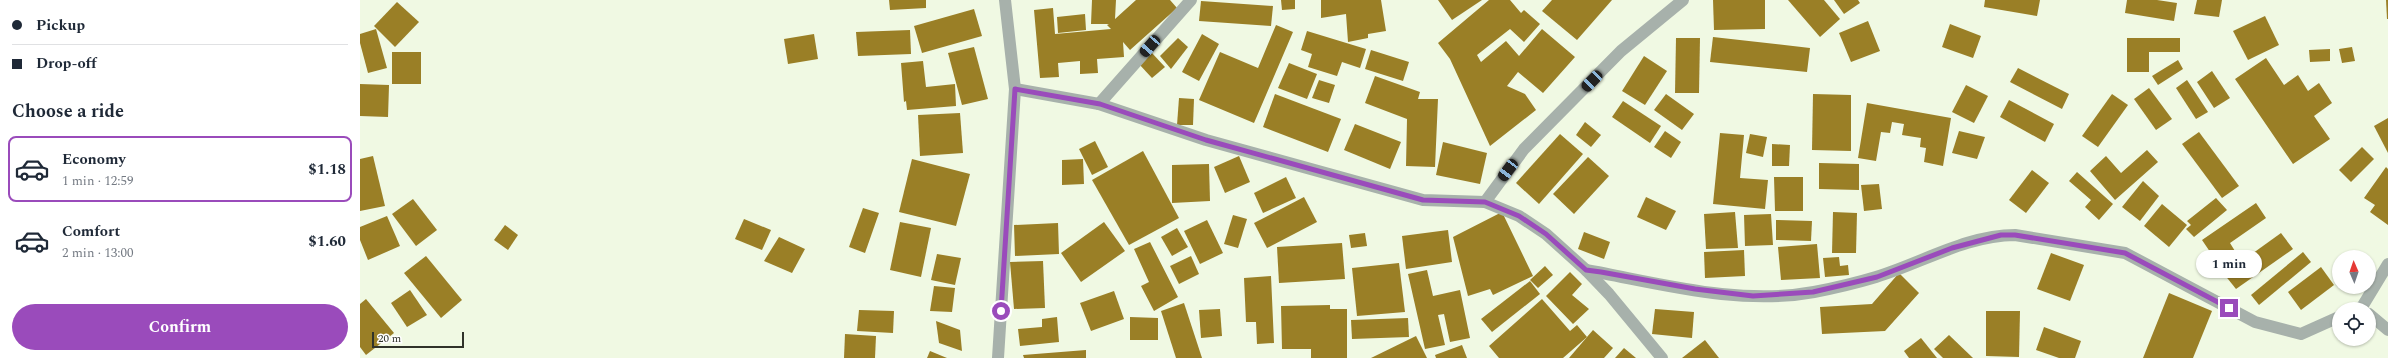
<!DOCTYPE html>
<html lang="en">
<head>
<meta charset="utf-8">
<style>
	:root { --surface:#fff; --page:#f2f2f3; --text:#1f2937; --muted:#747a83; --line:#e0e1e3; --accent:#9a4bbb }
	body { margin:0; font-family:Spectral,serif; background:var(--page); color:var(--text); height:100vh; display:flex; flex-direction:column; font-size:15px; white-space:nowrap }
	* { box-sizing:border-box; margin:0 }
	p { font-size:13px; color:var(--muted) }
	.icon { flex:none; width:22px; height:22px; fill:none; stroke:currentColor; stroke-width:2; stroke-linecap:round; stroke-linejoin:round }
	.map { position:relative; flex:1; overflow:hidden }
	.side { display:flex; flex-direction:column; background:var(--surface); width:360px }
	.side>* { flex:none }
	.hud { display:grid; align-content:center; height:88px; padding:0 12px; background:var(--surface) }
	.needle { width:26px; rotate:358deg }
	.buttons { position:absolute; left:1972px; top:250px; display:grid; gap:8px }
	.buttons a { display:grid; place-items:center; width:44px; height:44px; border-radius:50%; background:var(--surface); box-shadow:0 1px 3px #0004; font-size:20px }
	.scale { position:absolute; left:12px; bottom:10px; width:92px; box-sizing:border-box; padding-left:4px; border:2px solid #30332a; border-top:0; font-size:11px; line-height:14px; white-space:nowrap; color:#30332a; -webkit-text-stroke:3px #fff; paint-order:stroke }
	.end { position:absolute; width:18px; height:18px; margin:-9px; border:5px solid #9a4bbb; background:#fff; box-shadow:0 0 0 2px #fff }
	.from { border-radius:50% }
	.bubble { position:absolute; height:28px; border-radius:14px; background:var(--surface); box-shadow:0 1px 3px #0004; font-size:13px; font-weight:700; line-height:28px; text-align:center }
	.car { position:absolute; width:12px; height:24px; margin:-12px -6px; border-radius:5px; box-shadow:0 0 3px 1px #0007; background:linear-gradient(#222 24%,#8ab4d8 0 40%,#222 0 76%,#8ab4d8 0 86%,#222 0) }
	.hud b { display:flex; align-items:center; gap:14px; height:38px; font-size:15px }
	.hud b+b { border-top:1px solid var(--line) }
	.hud i { width:10px; height:10px; background:var(--text) }
	ul { padding:0; list-style:none }
	li { display:flex; align-items:center; gap:12px; height:66px; margin:0 8px 6px; padding:0 4px; border:2px solid transparent; border-radius:8px }
	li div { flex:1 }
	li b { display:block; font-size:15px }
	li em { font-style:normal; font-weight:700 }
	li.current { border-color:var(--accent) }
	li>.icon { width:36px; height:36px; stroke-width:1.5 }
	h2 { padding:0 12px; font-size:18px; line-height:48px }
	.cta { display:flex; gap:8px; margin-top:auto; padding:8px 12px }
	.cta a { flex:1; height:46px; border-radius:24px; background:var(--accent); color:#fff; font-size:16px; font-weight:700; line-height:46px; text-align:center }
	main { display:flex; flex:1; min-height:0 }
	.map>svg:first-child { display:block }
	.building { fill:#9a7f26 }
	.lines { fill:none; stroke-linecap:round; stroke-linejoin:round }
	.street { stroke:#a7b1ab; stroke-width:12 }
	.route { stroke:#9a4bbb; stroke-width:5 }
</style>
</head>
<body>
<main>
<section class="side">
<div class="hud">
<b><i class="from"></i>Pickup</b>
<b><i></i>Drop-off</b>
</div>
<h2>Choose a ride</h2>
<ul>
<li class="current"><svg class="icon" aria-label="car" viewBox="0 0 24 24"><path d="M5 17H2v-5l4-1 3-4h7l3 4 3 1v5h-3M9 17h6M6 11h13"/><circle cx="7" cy="17" r="2"/><circle cx="17" cy="17" r="2"/></svg><div><b>Economy</b><p>1 min · 12:59</p></div><em>$1.18</em></li>
<li><svg class="icon" aria-label="car" viewBox="0 0 24 24"><path d="M5 17H2v-5l4-1 3-4h7l3 4 3 1v5h-3M9 17h6M6 11h13"/><circle cx="7" cy="17" r="2"/><circle cx="17" cy="17" r="2"/></svg><div><b>Comfort</b><p>2 min · 13:00</p></div><em>$1.60</em></li>
</ul>
<div class="cta"><a>Confirm</a></div>
</section>
<div class="map">
<svg width="2028" height="358" viewBox="0 0 2028 358">
	<rect width="100%" height="100%" fill="#f0f9e3"/>
	<g class="building">
		<polygon points="529,0 566,0 566,8 530,10"/>
		<polygon points="732,0 756,0 755,19 776,0 810,0 817,8 770,50 763,42 764,57 737,59 738,73 720,74 720,61 698,63 699,77 680,78 674,10 693,8 695,34 751,29 747,25 749,24 731,24"/>
		<polygon points="921,0 935,0 935,9 922,10"/>
		<polygon points="961,0 1021,0 1026,31 1008,34 1008,38 988,42 986,14 961,18"/>
		<polygon points="1078,0 1122,0 1092,20"/>
		<polygon points="1129,0 1150,0 1161,13 1164,10 1180,24 1164,42 1150,29 1117,55 1121,62 1146,41 1159,56 1182,29 1215,57 1183,93 1158,72 1147,86 1165,94 1176,110 1130,146 1090,59 1078,43"/>
		<polygon points="1192,0 1252,0 1217,40 1182,11"/>
		<polygon points="1353,0 1405,0 1405,29 1354,30"/>
		<polygon points="1428,0 1464,0 1480,19 1460,37"/>
		<polygon points="1474,0 1498,0 1500,3 1484,14"/>
		<polygon points="1625,0 1680,0 1677,16 1624,7"/>
		<polygon points="1767,0 1797,0 1817,3 1814,21 1765,13"/>
		<polygon points="1837,0 1862,0 1859,17 1834,14"/>
		<polygon points="2026,0 2028,0 2028,19 2027,19"/>
		<polygon points="841,1 913,6 911,26 839,21"/>
		<polygon points="37,2 59,22 35,47 14,26"/>
		<polygon points="614,9 622,36 562,53 554,26"/>
		<polygon points="725,14 726,30 698,33 697,17"/>
		<polygon points="1905,16 1919,45 1888,60 1873,31"/>
		<polygon points="1508,21 1520,51 1491,62 1479,33"/>
		<polygon points="1590,24 1621,36 1613,58 1582,47"/>
		<polygon points="916,25 933,32 894,123 839,100 860,52 898,68"/>
		<polygon points="16,29 27,68 8,73 0,43 0,34"/>
		<polygon points="550,30 551,54 498,56 496,32"/>
		<polygon points="947,31 1006,49 1000,68 982,62 977,76 948,67 952,54 941,50"/>
		<polygon points="454,34 458,59 428,64 424,39"/>
		<polygon points="842,34 859,44 839,81 822,72"/>
		<polygon points="1353,37 1450,48 1447,72 1350,62"/>
		<polygon points="818,38 828,47 811,69 800,56"/>
		<polygon points="1316,38 1340,38 1339,93 1315,93"/>
		<polygon points="1767,38 1820,38 1820,52 1789,52 1789,72 1767,72"/>
		<polygon points="614,47 628,99 602,105 588,53"/>
		<polygon points="1992,47 1995,61 1982,63 1979,49"/>
		<polygon points="1970,49 1970,61 1950,62 1949,50"/>
		<polygon points="1011,50 1049,62 1043,81 1005,69"/>
		<rect x="32" y="52" width="29" height="32"/>
		<polygon points="791,52 805,67 792,78 778,63"/>
		<polygon points="1284,56 1307,71 1285,105 1262,91"/>
		<polygon points="1906,58 1924,85 1938,75 1948,91 1959,83 1972,103 1954,116 1970,139 1933,164 1875,79"/>
		<polygon points="1818,60 1823,69 1798,85 1792,76"/>
		<polygon points="563,61 566,87 595,84 596,106 547,110 546,101 544,102 541,63"/>
		<polygon points="929,63 957,74 947,99 918,88"/>
		<polygon points="1658,68 1709,94 1702,109 1650,82"/>
		<polygon points="1852,71 1870,98 1854,108 1837,82"/>
		<polygon points="1015,76 1060,92 1058,99 1078,99 1075,167 1046,166 1047,119 1005,103"/>
		<polygon points="959,80 975,85 969,103 952,98"/>
		<polygon points="1827,80 1848,112 1836,119 1816,88"/>
		<polygon points="0,84 29,85 28,117 0,116"/>
		<polygon points="1606,85 1628,96 1614,123 1592,112"/>
		<polygon points="1789,88 1812,119 1796,130 1774,99"/>
		<polygon points="915,94 981,119 968,152 903,127"/>
		<polygon points="1306,94 1334,114 1322,130 1294,110"/>
		<polygon points="1453,94 1491,95 1491,151 1452,150"/>
		<polygon points="1752,94 1768,105 1738,147 1722,136"/>
		<polygon points="819,98 834,99 833,125 817,125"/>
		<polygon points="1649,100 1694,124 1685,142 1640,117"/>
		<polygon points="1263,101 1301,126 1290,143 1252,117"/>
		<polygon points="1507,103 1591,118 1583,166 1564,162 1566,148 1560,147 1561,138 1542,135 1544,124 1532,122 1530,133 1521,132 1516,161 1498,158"/>
		<polygon points="600,113 603,153 560,156 558,115"/>
		<polygon points="2028,118 2028,153 2014,126"/>
		<polygon points="1225,122 1241,135 1231,147 1216,135"/>
		<polygon points="995,124 1041,142 1030,169 984,150"/>
		<polygon points="1305,131 1321,142 1311,158 1294,147"/>
		<polygon points="1599,131 1625,137 1617,159 1592,153"/>
		<polygon points="1839,132 1879,186 1862,198 1822,144"/>
		<polygon points="1360,133 1384,135 1380,178 1408,180 1405,209 1353,204"/>
		<polygon points="1200,134 1223,154 1179,204 1156,183"/>
		<polygon points="1390,134 1407,137 1403,157 1386,153"/>
		<polygon points="735,141 748,167 732,175 719,149"/>
		<polygon points="1083,142 1127,153 1120,184 1076,175"/>
		<polygon points="1412,144 1430,145 1429,166 1412,166"/>
		<polygon points="2002,147 2014,159 1991,182 1979,170"/>
		<polygon points="1787,150 1798,162 1755,200 1730,171 1746,156 1761,173"/>
		<polygon points="783,151 819,218 769,245 732,180"/>
		<polygon points="13,156 25,206 0,211 0,159"/>
		<polygon points="879,156 890,182 865,193 854,167"/>
		<polygon points="1228,157 1249,176 1214,214 1193,194"/>
		<polygon points="552,159 610,174 596,226 539,212"/>
		<polygon points="723,159 724,184 702,185 702,160"/>
		<polygon points="1459,163 1499,164 1499,190 1459,189"/>
		<polygon points="849,164 850,201 812,203 812,165"/>
		<polygon points="2026,167 2028,169 2028,225 2010,212 2015,205 2004,198"/>
		<polygon points="1672,170 1689,183 1666,213 1649,200"/>
		<polygon points="1717,172 1753,204 1739,220 1725,207 1731,200 1709,181"/>
		<polygon points="926,177 936,198 903,213 894,193"/>
		<polygon points="1414,177 1443,177 1443,211 1415,211"/>
		<polygon points="1783,181 1799,196 1780,221 1762,207"/>
		<polygon points="1519,184 1522,209 1504,211 1501,185"/>
		<polygon points="944,197 957,222 907,248 894,223"/>
		<polygon points="1286,197 1316,211 1306,230 1277,217"/>
		<polygon points="1856,198 1867,210 1834,237 1826,229 1831,225 1827,221"/>
		<polygon points="53,199 77,230 56,246 32,214"/>
		<polygon points="1896,203 1906,218 1870,243 1878,256 1861,268 1842,240"/>
		<polygon points="1802,204 1827,225 1809,247 1784,226"/>
		<polygon points="503,208 519,213 505,253 489,247"/>
		<polygon points="1142,212 1173,276 1133,295 1130,289 1108,296 1093,237"/>
		<polygon points="1375,212 1378,248 1346,249 1344,214"/>
		<polygon points="1473,212 1497,213 1496,253 1472,253"/>
		<polygon points="1411,214 1413,245 1385,246 1384,215"/>
		<polygon points="873,215 887,219 878,248 864,244"/>
		<polygon points="27,216 40,246 8,260 0,240 0,227"/>
		<polygon points="384,219 411,230 402,250 375,239"/>
		<polygon points="847,220 863,253 840,264 824,231"/>
		<polygon points="1416,220 1452,221 1451,241 1416,240"/>
		<polygon points="540,222 571,228 561,277 530,270"/>
		<polygon points="744,222 765,251 721,282 701,253"/>
		<polygon points="698,223 699,254 655,256 654,225"/>
		<polygon points="145,225 158,235 148,250 134,240"/>
		<polygon points="817,228 828,247 812,256 801,237"/>
		<polygon points="1088,230 1092,262 1046,269 1042,236"/>
		<polygon points="1224,232 1250,242 1244,259 1218,249"/>
		<polygon points="1005,233 1007,246 991,248 989,235"/>
		<polygon points="1921,233 1933,249 1876,289 1864,274"/>
		<polygon points="419,237 445,249 432,273 404,261"/>
		<polygon points="790,242 818,297 794,311 781,286 789,282 774,249"/>
		<polygon points="982,243 985,279 919,283 917,247"/>
		<polygon points="1457,244 1460,278 1421,280 1418,247"/>
		<polygon points="1384,250 1385,276 1345,278 1344,252"/>
		<polygon points="1943,252 1951,262 1899,305 1891,295"/>
		<polygon points="1691,253 1724,265 1710,301 1677,289"/>
		<polygon points="577,254 601,258 595,285 571,280"/>
		<polygon points="66,256 102,300 81,318 44,273"/>
		<polygon points="831,256 839,274 819,284 810,266"/>
		<polygon points="1479,257 1480,266 1488,265 1489,275 1465,277 1463,258"/>
		<polygon points="683,261 685,308 654,309 650,262"/>
		<polygon points="1039,263 1045,312 997,316 992,268"/>
		<polygon points="1185,266 1193,275 1178,288 1170,280"/>
		<polygon points="1961,267 1974,285 1941,310 1928,292"/>
		<polygon points="1067,270 1073,296 1100,290 1110,338 1090,342 1084,314 1078,315 1085,345 1065,349 1048,274"/>
		<polygon points="1210,272 1222,284 1212,295 1229,309 1213,324 1186,296"/>
		<polygon points="1539,273 1559,293 1525,331 1462,334 1460,307 1512,304"/>
		<polygon points="911,276 914,343 897,344 896,322 886,322 884,278"/>
		<polygon points="1170,281 1180,294 1132,332 1121,319"/>
		<polygon points="574,286 595,288 592,312 570,311"/>
		<polygon points="50,290 67,315 47,327 31,303"/>
		<polygon points="754,291 764,319 731,331 720,303"/>
		<polygon points="1809,293 1852,311 1833,358 1783,358"/>
		<polygon points="6,299 34,333 6,355 0,347 0,304"/>
		<polygon points="1182,299 1210,331 1217,325 1227,337 1203,358 1139,358 1129,346"/>
		<polygon points="824,303 842,358 816,358 801,311"/>
		<polygon points="970,305 970,309 987,309 987,358 951,358 951,349 922,349 921,306"/>
		<polygon points="860,309 862,336 841,338 839,310"/>
		<polygon points="1295,309 1334,312 1332,338 1292,334"/>
		<polygon points="499,310 534,311 533,333 497,331"/>
		<polygon points="1626,311 1660,311 1659,357 1626,356"/>
		<polygon points="697,317 699,342 660,346 658,329 682,327 682,319"/>
		<polygon points="770,317 798,318 798,340 770,340"/>
		<polygon points="1048,318 1049,337 992,339 991,320"/>
		<polygon points="576,321 600,330 602,351 579,343"/>
		<polygon points="1684,327 1721,341 1715,358 1699,358 1676,350"/>
		<polygon points="1233,330 1253,348 1244,358 1209,358"/>
		<polygon points="485,334 516,336 515,358 484,358"/>
		<polygon points="1589,335 1613,358 1583,358 1574,349"/>
		<polygon points="1056,336 1067,358 1011,358"/>
		<polygon points="1561,338 1577,358 1549,358 1544,351"/>
		<polygon points="1345,340 1359,358 1322,358"/>
		<polygon points="1102,345 1107,358 1076,358 1075,355"/>
		<polygon points="1264,348 1276,358 1255,358"/>
		<polygon points="726,350 726,358 664,358 663,355"/>
		<polygon points="570,351 587,358 567,358"/>
	</g>
	<g class="lines">
		<g class="street">
			<polyline points="655,89 739,104 846,140 1063,200 1125,202 1159,216 1186,234 1226,270 1249,294 1302,358"/>
			<polyline points="739,104 831,0"/>
			<polyline points="1125,202 1164,149 1261,51 1323,0"/>
			<path d="M1226,270C1299,283 1379,306 1454,292C1475,288 1496,283 1516,277C1562,263 1607,235 1655,235L1765,253L1895,322L1941,334L1979,317"/>
			<polyline points="1998,309 2002,307 2028,264"/>
			<polyline points="2009,314 2028,330"/>
			<polyline points="638,358 655,89 645,0"/>
		</g>
	</g>
	<g class="lines">
		<polyline class="route" points="641,311 655,89 740,104 846,140 1063,200 1125,202 1159,216 1186,234 1226,270 1241,272 1335,289 1393,296 1453,292 1517,277 1592,248 1641,235 1655,235 1765,253 1869,308"/>
	</g>
</svg>
<div class="buttons">
<a><svg class="needle" viewBox="-14 -14 28 28"><path d="M0-13l5 13h-10z" fill="#e53935"/><path d="M0 13l5-13h-10z" fill="#747a83"/></svg></a>
<a><svg class="icon" aria-label="locate" viewBox="0 0 24 24"><circle cx="12" cy="12" r="6"/><path d="M12 2v4M12 18v4M2 12h4M18 12h4"/></svg></a>
</div>
<div class="scale">20 m</div>
<i class="end from" style="left:641px;top:311px"></i>
<i class="end" style="left:1869px;top:308px"></i>
<div class="bubble" style="left:1836px;top:250px;width:66px">1 min</div>
<i class="car" style="left:790px;top:46px;rotate:221deg"></i>
<i class="car" style="left:1232px;top:81px;rotate:224deg"></i>
<i class="car" style="left:1148px;top:170px;rotate:217deg"></i>
</div>
</main>
</body>
</html>
